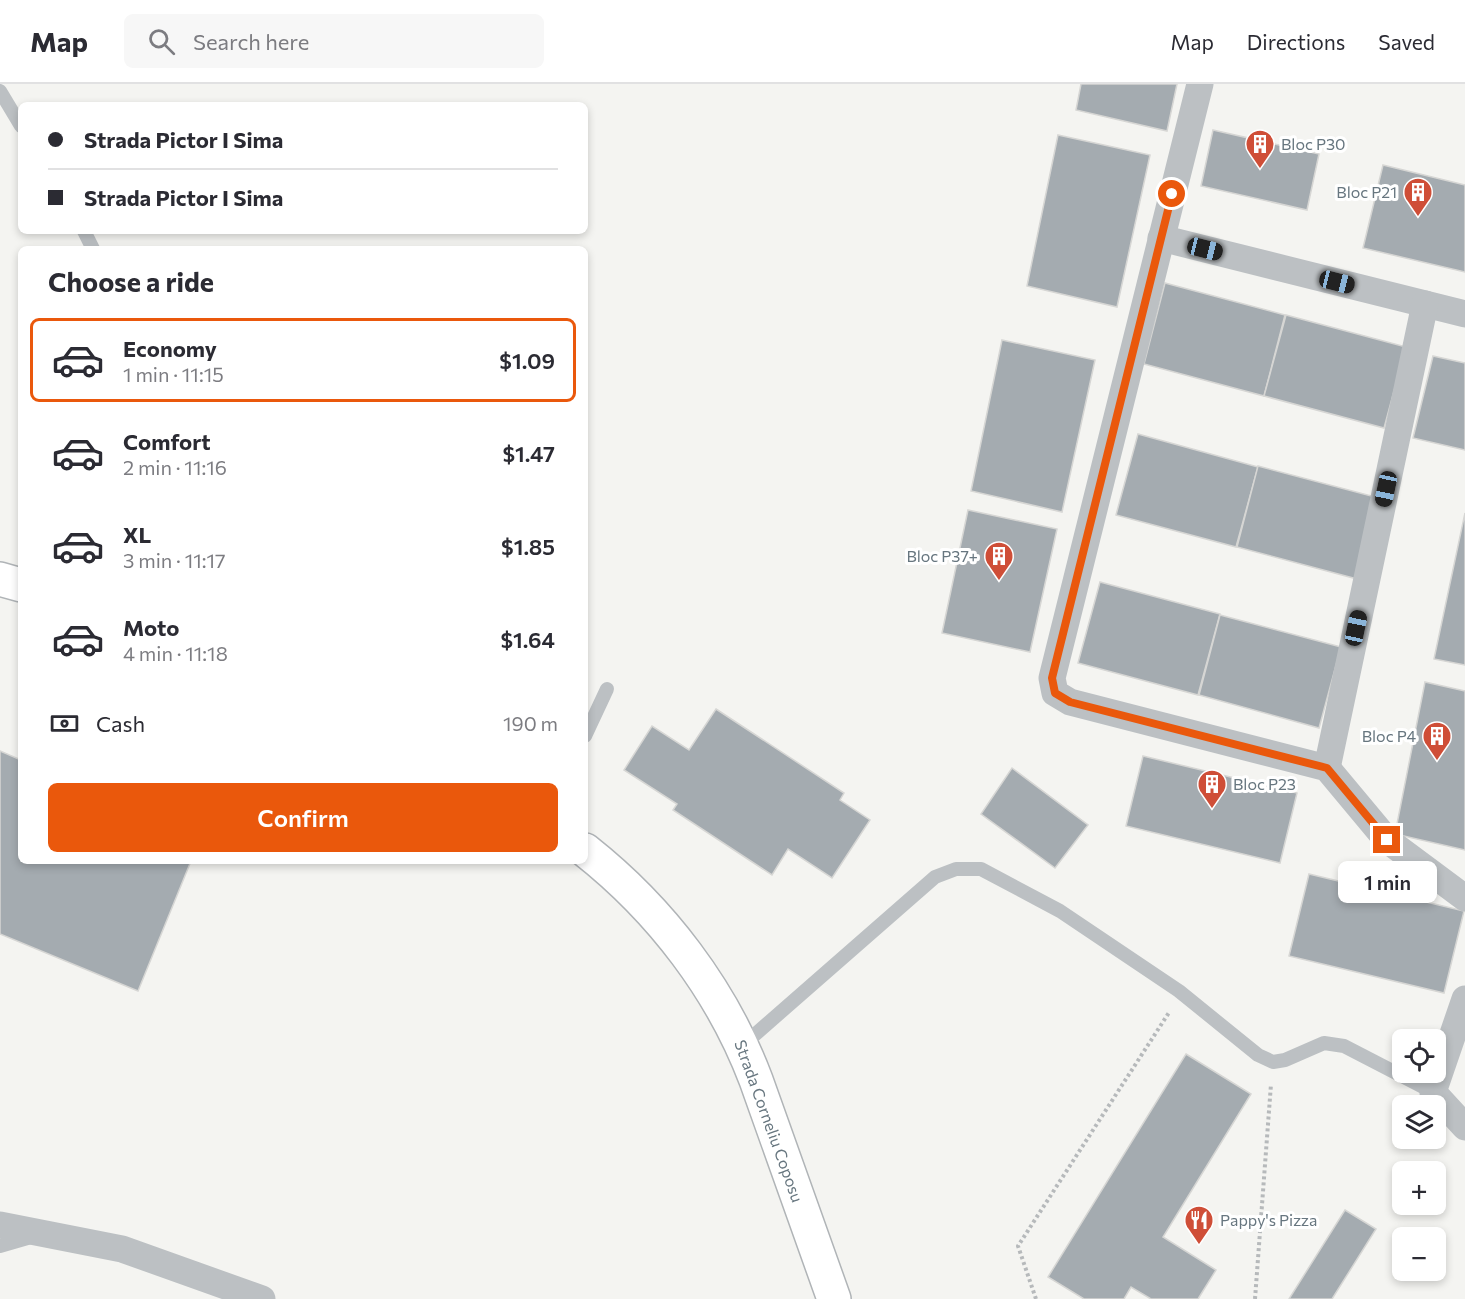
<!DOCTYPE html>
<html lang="en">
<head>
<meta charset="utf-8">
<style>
	:root { --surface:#fff; --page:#f7f7f7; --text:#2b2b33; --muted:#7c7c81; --line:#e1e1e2; --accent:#ea580c }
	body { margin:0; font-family:Commissioner,sans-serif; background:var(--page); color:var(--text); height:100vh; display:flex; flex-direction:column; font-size:22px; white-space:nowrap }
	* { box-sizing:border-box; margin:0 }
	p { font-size:20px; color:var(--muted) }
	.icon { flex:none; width:33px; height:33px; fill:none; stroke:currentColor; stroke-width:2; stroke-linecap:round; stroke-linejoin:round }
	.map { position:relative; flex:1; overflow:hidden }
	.panel { position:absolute; left:18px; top:162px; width:570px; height:618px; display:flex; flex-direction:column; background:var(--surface); border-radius:9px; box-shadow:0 3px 9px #0003 }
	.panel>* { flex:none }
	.banner { position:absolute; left:18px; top:18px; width:570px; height:132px; border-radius:9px; box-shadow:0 3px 9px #0003; display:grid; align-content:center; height:132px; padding:0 30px; background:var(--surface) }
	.fabs { position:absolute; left:1392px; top:945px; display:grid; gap:12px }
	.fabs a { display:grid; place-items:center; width:54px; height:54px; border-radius:9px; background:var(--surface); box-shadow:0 3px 9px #0003; font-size:30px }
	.end { position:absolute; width:27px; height:27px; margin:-14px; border:8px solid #ea580c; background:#fff; box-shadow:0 0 0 3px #fff }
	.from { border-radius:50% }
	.bubble { position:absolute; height:42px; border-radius:9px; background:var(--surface); box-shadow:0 3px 9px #0003; font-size:20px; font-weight:600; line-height:42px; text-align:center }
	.car { position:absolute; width:18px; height:36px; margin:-18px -9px; border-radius:8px; box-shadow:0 0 4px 2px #0007; background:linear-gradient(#222 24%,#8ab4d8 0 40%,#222 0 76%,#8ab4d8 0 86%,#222 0) }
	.banner b { display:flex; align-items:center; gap:21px; height:57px; font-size:22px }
	.banner b+b { border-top:2px solid var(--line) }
	.banner i { width:15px; height:15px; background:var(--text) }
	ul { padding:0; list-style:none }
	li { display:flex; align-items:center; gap:18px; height:84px; margin:0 12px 9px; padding:0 18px; border:3px solid transparent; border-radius:9px }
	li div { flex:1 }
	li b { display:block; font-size:22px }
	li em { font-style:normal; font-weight:600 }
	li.selected { border-color:var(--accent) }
	li>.icon { width:54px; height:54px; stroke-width:1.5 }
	h2 { padding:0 30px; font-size:27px; line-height:72px }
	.pay { display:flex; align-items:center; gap:15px; height:66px; padding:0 30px; font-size:22px }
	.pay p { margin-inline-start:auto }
	.primary-button { display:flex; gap:12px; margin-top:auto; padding:12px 30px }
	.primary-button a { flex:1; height:69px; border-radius:9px; background:var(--accent); color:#fff; font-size:24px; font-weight:600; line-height:69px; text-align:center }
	header { display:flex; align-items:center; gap:36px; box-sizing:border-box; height:84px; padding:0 30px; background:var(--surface); border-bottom:2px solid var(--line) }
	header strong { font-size:28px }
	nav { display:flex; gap:33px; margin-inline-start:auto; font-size:21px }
	.search { width:420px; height:54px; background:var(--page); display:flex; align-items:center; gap:15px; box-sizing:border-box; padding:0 21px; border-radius:9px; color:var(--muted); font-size:22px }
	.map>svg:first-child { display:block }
	.building { fill:#a4abb0; stroke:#d6d6d4; stroke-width:1.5 }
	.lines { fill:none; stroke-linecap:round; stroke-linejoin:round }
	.primary-casing { stroke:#b0b4b7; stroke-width:36 }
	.path { stroke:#b6b9bb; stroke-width:4; stroke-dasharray:3 3; stroke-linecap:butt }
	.service { stroke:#bcc0c3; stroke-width:14 }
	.minor { stroke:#bcc0c3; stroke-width:27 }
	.primary { stroke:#fff; stroke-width:33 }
	.route { stroke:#ea580c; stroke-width:8 }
	.labels { text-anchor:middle; stroke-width:6; stroke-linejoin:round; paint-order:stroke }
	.poi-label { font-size:16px; fill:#67767f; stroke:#fff; text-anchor:start }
	.street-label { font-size:16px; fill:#67767f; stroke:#fff }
</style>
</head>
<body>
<header>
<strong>Map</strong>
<div class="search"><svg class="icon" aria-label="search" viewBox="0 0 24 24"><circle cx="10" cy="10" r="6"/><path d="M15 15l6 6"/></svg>Search here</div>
<nav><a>Map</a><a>Directions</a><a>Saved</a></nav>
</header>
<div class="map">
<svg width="1465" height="1215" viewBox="0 0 1465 1215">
	<rect width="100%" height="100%" fill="#f4f4f1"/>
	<g class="building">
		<polygon points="1081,0 1177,0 1167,47 1076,26"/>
		<polygon points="1213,46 1319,70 1307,126 1201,102"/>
		<polygon points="1058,51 1150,71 1117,223 1027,202"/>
		<polygon points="1383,81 1465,101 1465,188 1363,164"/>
		<polygon points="1165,199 1285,231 1264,312 1144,280"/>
		<polygon points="1286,231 1406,263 1384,344 1264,312"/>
		<polygon points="1002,256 1095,276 1062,428 971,407"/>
		<polygon points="1433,272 1465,279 1465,366 1413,354"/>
		<polygon points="1138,350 1258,383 1236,463 1116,431"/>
		<polygon points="1258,382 1379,414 1357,495 1237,463"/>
		<polygon points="968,426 1057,445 1030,568 942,549"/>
		<polygon points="1465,429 1465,581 1434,575"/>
		<polygon points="1100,498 1220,530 1198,611 1078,579"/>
		<polygon points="1220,531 1341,563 1319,644 1199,611"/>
		<polygon points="1425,598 1465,607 1465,766 1395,750"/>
		<polygon points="716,625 844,709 840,716 870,736 832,794 788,765 772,791 673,726 677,720 624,686 652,642 689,666"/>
		<polygon points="0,667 21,676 21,777 191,777 138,907 0,850"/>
		<polygon points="1143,672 1297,709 1280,779 1126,742"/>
		<polygon points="1012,684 1088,741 1055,784 981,730"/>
		<polygon points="1309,790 1464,827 1444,909 1289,872"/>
		<polygon points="1186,970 1251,1010 1163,1153 1216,1186 1198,1215 1151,1215 1131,1203 1124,1215 1084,1215 1048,1193"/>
		<polygon points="1345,1126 1376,1145 1332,1215 1289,1215"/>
	</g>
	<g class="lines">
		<g class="primary-casing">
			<g id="primary">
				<polyline points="0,495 21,501"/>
				<path d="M585,766C661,826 722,906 756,996L834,1215"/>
			</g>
		</g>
		<g class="path">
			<polyline points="1036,1215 1018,1162 1170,927"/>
			<polyline points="1255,1215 1271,1000"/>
		</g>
		<g class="service">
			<polyline points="0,7 21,42"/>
			<polyline points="84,147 93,165"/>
			<polyline points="585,652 607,605"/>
			<polyline points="743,961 935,793 956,785 981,785 1060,827 1179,907 1258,971 1273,978 1285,976 1324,959 1344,962 1433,1008"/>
			<polyline points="0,1162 31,1153"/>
		</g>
		<g class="minor">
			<polyline points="1200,0 1052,594 1055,609 1070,618 1327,684 1387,756 1465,814"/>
			<polyline points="1161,154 1465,230"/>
			<polyline points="1327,684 1425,220"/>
			<polyline points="1465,915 1433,1008 1465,1043"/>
			<polyline points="0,1141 122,1165 262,1215"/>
		</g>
		<use href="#primary" class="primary"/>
	</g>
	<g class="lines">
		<polyline class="route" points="1172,110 1052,594 1055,609 1070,618 1327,684 1387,756"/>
	</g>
	<defs>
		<g id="building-pin" transform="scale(1.5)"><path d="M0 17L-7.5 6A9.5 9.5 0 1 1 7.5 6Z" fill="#cf4e37" stroke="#fff"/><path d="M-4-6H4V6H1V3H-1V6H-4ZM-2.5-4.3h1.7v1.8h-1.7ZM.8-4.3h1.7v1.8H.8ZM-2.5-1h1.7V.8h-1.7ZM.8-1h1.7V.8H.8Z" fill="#fff"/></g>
		<g id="restaurant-pin" transform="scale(1.5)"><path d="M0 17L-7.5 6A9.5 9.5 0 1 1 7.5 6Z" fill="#cf4e37" stroke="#fff"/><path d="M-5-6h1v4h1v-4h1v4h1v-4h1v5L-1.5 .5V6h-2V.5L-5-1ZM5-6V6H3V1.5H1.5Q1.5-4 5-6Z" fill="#fff"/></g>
	</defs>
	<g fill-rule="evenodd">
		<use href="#building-pin" x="1260" y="60"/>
		<use href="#building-pin" x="1418" y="108"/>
		<use href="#building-pin" x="999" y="472"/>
		<use href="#building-pin" x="1437" y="652"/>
		<use href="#building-pin" x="1212" y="700"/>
		<use href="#restaurant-pin" x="1199" y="1136"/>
	</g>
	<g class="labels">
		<g class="poi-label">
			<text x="1281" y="66">Bloc P30</text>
			<text x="1397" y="114" text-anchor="end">Bloc P21</text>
			<text x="978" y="478" text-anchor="end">Bloc P37+</text>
			<text x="1416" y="658" text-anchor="end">Bloc P4</text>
			<text x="1233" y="706">Bloc P23</text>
			<text x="1220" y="1142">Pappy's Pizza</text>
		</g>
		<g class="street-label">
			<text transform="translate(769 1037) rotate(70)" y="6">Strada Corneliu Coposu</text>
		</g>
	</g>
</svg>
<div class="fabs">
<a><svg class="icon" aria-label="locate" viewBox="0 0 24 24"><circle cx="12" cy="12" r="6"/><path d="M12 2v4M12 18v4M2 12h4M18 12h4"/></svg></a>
<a><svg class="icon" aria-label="layers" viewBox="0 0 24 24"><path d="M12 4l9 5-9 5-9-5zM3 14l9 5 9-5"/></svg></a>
<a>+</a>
<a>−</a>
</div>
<i class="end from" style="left:1172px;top:110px"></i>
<i class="end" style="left:1387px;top:756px"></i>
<div class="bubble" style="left:1338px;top:777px;width:99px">1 min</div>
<i class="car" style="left:1205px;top:165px;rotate:104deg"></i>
<i class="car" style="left:1337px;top:198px;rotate:104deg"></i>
<i class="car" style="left:1386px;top:405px;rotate:192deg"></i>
<i class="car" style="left:1356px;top:544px;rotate:12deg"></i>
<div class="banner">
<b><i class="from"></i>Strada Pictor I Sima</b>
<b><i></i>Strada Pictor I Sima</b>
</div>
<section class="panel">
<h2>Choose a ride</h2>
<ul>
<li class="selected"><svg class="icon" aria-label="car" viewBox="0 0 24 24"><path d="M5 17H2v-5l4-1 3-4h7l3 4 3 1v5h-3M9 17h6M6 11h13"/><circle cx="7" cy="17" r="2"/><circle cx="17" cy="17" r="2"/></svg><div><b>Economy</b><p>1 min · 11:15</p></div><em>$1.09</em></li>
<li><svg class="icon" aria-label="car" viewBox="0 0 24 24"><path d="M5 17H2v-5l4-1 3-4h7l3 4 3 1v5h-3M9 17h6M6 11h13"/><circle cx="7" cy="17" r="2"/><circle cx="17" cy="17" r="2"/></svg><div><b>Comfort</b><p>2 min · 11:16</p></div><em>$1.47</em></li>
<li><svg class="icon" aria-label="car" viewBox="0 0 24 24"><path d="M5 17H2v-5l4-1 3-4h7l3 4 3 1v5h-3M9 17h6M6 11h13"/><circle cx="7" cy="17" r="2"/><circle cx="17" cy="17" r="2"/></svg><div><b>XL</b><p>3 min · 11:17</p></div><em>$1.85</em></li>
<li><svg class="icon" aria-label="car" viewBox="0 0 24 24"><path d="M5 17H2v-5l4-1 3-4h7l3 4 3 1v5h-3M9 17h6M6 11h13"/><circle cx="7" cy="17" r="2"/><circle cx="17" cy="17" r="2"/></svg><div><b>Moto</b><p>4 min · 11:18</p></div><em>$1.64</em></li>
</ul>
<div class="pay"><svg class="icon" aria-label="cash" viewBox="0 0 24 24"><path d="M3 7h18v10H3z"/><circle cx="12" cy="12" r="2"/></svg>Cash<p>190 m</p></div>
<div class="primary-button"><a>Confirm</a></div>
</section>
</div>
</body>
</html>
